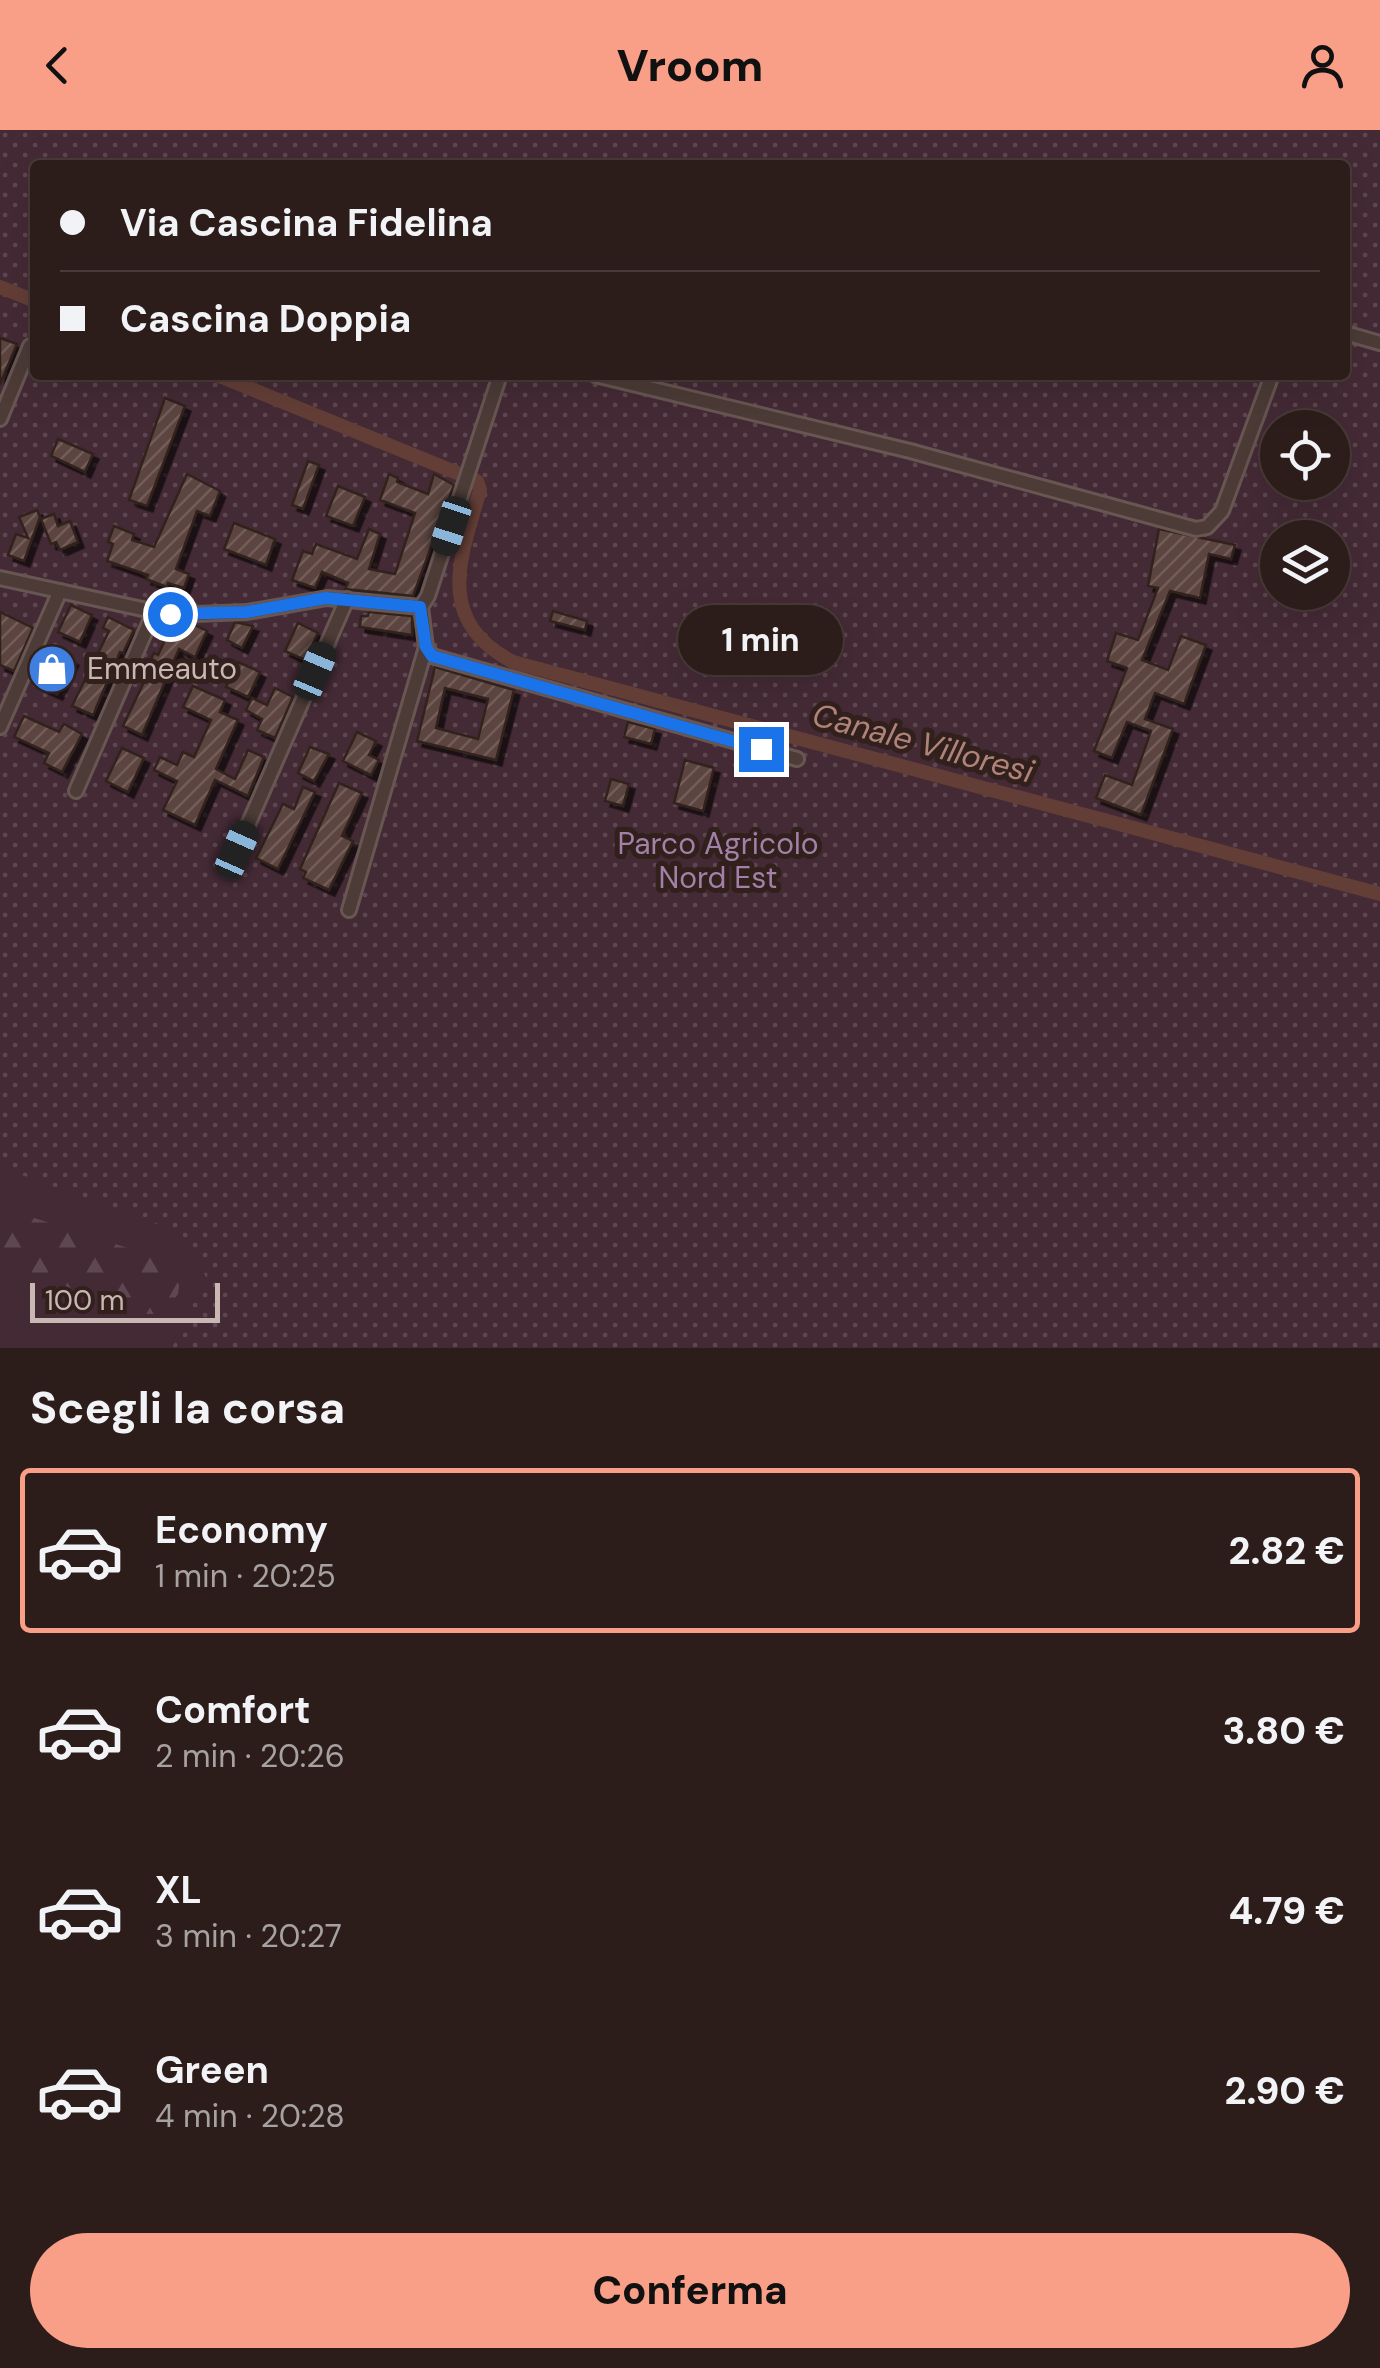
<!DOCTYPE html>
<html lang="it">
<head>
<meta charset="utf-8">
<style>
	:root { --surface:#2d1d1a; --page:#392a27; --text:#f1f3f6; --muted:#a7a2a2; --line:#483b39; --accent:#f99e87 }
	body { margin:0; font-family:"DM Sans",sans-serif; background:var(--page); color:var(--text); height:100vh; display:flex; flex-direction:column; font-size:38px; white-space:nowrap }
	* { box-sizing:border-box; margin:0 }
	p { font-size:32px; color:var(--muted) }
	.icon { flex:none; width:55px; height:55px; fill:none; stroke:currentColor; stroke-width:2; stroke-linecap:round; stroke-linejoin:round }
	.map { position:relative; height:1218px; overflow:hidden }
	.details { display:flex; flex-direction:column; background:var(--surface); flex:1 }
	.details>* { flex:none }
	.guide { position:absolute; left:30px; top:30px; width:1320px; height:220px; border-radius:10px; box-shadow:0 10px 40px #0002,0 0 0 2px var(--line); display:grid; align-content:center; height:220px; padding:0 30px; background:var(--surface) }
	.fabs { position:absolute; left:1260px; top:280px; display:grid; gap:20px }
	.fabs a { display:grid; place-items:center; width:90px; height:90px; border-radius:50%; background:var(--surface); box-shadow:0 10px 40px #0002,0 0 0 2px var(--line); font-size:50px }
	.scale { position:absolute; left:30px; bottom:25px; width:190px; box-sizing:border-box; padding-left:10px; border:5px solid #c8b7b2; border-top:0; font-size:28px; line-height:35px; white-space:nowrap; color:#c8b7b2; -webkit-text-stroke:8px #31201c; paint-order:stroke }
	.end { position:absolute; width:45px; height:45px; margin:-22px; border:12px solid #1a73e8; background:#fff; box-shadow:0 0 0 5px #fff }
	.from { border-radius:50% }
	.bubble { position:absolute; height:70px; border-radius:35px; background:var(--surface); box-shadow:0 10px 40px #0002,0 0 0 2px var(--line); font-size:32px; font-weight:800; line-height:70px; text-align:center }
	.car { position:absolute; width:30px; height:60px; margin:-30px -15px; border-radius:12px; box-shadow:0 0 8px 2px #0007; background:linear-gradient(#222 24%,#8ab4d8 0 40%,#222 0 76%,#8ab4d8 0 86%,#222 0) }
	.guide b { display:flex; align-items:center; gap:35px; height:95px; font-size:38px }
	.guide b+b { border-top:2px solid var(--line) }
	.guide i { width:25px; height:25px; background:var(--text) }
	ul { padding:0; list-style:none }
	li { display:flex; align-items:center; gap:30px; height:165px; margin:0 20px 15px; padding:0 10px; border:5px solid transparent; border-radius:10px }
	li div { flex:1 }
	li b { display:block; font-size:38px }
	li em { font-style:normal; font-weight:800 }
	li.on { border-color:var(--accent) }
	li>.icon { width:90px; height:90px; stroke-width:1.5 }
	h2 { padding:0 30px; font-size:45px; line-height:120px }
	.action { display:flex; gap:20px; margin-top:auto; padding:20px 30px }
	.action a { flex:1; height:115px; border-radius:60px; background:var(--accent); color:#111; font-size:40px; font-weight:800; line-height:115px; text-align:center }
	header { display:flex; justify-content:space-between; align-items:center; height:130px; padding:0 30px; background:var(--accent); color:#111; font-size:45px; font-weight:800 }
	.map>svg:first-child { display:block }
	.grass { fill:#442a35 }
	.forest { fill:url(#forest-firs) }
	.park { fill:url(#park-dots); fill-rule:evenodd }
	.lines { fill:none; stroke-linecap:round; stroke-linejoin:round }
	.canal { stroke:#633e36; stroke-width:14 }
	.building { fill:url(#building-hatch); stroke:#33221e; stroke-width:2.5; fill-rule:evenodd; filter:url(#shadow) }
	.minor-casing { stroke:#675652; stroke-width:18 }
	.minor { stroke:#4c3b37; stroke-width:12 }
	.route { stroke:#1a73e8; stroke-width:12 }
	.labels { text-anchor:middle; stroke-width:10; stroke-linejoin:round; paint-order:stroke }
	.poi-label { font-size:30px; fill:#c8b7b2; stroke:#31201c; text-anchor:start }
	.park-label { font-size:30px; fill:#a280a8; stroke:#31201c }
	.water-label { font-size:32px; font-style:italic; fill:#b0837a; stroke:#31201c }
</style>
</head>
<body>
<header><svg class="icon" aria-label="back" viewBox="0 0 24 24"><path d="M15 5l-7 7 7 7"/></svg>Vroom<svg class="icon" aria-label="person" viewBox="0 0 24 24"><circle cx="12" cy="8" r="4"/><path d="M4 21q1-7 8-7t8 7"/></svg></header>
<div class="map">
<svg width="1380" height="1218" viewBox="0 0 1380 1218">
	<defs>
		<pattern id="forest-firs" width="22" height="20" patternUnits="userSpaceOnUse" patternTransform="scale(2.5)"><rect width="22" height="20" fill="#442a35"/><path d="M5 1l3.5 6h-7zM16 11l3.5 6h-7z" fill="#5e4750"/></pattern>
		<pattern id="park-dots" width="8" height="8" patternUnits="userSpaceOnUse" patternTransform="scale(2.5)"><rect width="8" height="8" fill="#442a35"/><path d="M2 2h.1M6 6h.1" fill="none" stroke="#5e4750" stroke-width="1.8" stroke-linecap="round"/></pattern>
		<pattern id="building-hatch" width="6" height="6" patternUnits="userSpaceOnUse" patternTransform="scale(2.5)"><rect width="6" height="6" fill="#5c443f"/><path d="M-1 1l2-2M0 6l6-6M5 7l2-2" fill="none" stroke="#725d58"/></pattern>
		<filter id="shadow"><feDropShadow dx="5.5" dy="5.5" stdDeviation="0" flood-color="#0009"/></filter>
	</defs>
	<rect width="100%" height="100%" fill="#3c2723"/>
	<polygon class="grass" points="0,1029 225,1104 175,1218 0,1218"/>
	<polygon class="forest" points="0,1077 165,1130 180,1149 178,1164 163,1184 148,1184 0,1138"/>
	<path class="park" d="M0,0H1380V1218H172L206,1147L181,1103L0,1037ZM35,35H1345V245H35ZM1278,298H1332V352H1278ZM1278,408H1332V462H1278Z"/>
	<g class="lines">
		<g class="canal">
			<polyline points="0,157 35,171"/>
			<path d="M217,245L477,351L480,360C461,427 433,490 513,532L1380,764"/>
		</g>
	</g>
	<g class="building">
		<polygon points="0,208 17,214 0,254"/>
		<polygon points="165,268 185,276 147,376 129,370"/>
		<polygon points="58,309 93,324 85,342 51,326"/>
		<polygon points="308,331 319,335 303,379 292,375"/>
		<polygon points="187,344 220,361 210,386 197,381 176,439 189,444 184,458 168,453 167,457 146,449 148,445 107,431 113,414 108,412 114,396 134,404 132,410 154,417"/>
		<polygon points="389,344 398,348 397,352 428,364 434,344 454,355 413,466 345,459 348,453 322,442 315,458 292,450 303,421 312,424 316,414 357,429 369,399 380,404 369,439 395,444 415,383 380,370"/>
		<polygon points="338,356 365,367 353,396 326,386"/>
		<polygon points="37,380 40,387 24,431 8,425 16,404 28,408 19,387"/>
		<polygon points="54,384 58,396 70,391 78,412 60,420 56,412 51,414 41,389"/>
		<polygon points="234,393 275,409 266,435 224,419"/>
		<polygon points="1159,399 1235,415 1231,429 1209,424 1200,468 1170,461 1142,530 1168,540 1181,506 1206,515 1184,574 1155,563 1145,589 1173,599 1141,685 1096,668 1105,645 1132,655 1151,601 1127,592 1112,628 1094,621 1127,538 1107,531 1116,503 1138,510 1158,458 1148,456"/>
		<polygon points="71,475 92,485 80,512 58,502"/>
		<polygon points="553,481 587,491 585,500 550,491"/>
		<polygon points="0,482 33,498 14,541 0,535"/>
		<polygon points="369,482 412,486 412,505 360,497 361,486 368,486"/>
		<polygon points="108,487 134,500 123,523 120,522 93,585 72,576 109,501 103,498"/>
		<polygon points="235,492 253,496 242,518 227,510"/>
		<polygon points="298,493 318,503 305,530 285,521"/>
		<polygon points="193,494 207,501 195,527 179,519 142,605 123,596 145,550 142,548 154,523 158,525 172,495 189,501"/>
		<polygon points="53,520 73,530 57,564 39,556"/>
		<polygon points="238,532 260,542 248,567 226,557"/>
		<path d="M435,537L514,560L496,630L417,611ZM445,558L488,569L478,609L436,598Z"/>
		<polygon points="193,556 225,570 220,582 238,590 216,639 235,649 248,620 264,627 248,666 215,650 195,695 163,680 177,651 154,640 160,627 177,635 183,622 194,627 211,590 183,577"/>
		<polygon points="275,558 293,567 275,608 257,600 262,589 246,580 252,568 267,575"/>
		<polygon points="24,586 59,602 64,594 82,604 62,642 44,633 49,623 14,607"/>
		<polygon points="628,592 655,599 651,614 624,607"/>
		<polygon points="357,602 376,611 369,625 379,630 371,645 343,631"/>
		<polygon points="310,617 329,624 314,651 298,643"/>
		<polygon points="122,618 144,628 128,662 106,651"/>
		<polygon points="685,630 714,638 703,681 674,673"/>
		<polygon points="611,649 629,654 623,676 605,671"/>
		<polygon points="339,653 362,663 342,706 353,711 329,760 303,748 306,742 300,739"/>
		<polygon points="303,657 315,662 278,739 256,728 283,674 294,679"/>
	</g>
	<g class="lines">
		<g class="minor-casing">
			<g id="minor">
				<polyline points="1345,203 1380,213"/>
				<polyline points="595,245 910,321 1196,399 1207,397 1222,381 1272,245"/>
				<polyline points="0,289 30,216"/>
				<polyline points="0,448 170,485 247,482 327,468 421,477"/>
				<polyline points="421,477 426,517 432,526 797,629"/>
				<polyline points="421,477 428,466 500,245"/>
				<polyline points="0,597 60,461"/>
				<polyline points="76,661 154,482"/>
				<polyline points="237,720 347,469"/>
				<polyline points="349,780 426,517"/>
			</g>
		</g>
		<use href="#minor" class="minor"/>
	</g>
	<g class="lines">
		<polyline class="route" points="170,484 247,482 326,468 420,477 426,517 432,526 761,619"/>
	</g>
	<defs>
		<g id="shop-disc" transform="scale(2.5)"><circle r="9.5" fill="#3f7fe0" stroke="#31201c"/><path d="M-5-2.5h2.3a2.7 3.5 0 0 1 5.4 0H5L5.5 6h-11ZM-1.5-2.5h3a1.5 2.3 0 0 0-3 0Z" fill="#fff"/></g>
	</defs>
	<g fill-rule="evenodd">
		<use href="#shop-disc" x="52" y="539"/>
	</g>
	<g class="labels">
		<g class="poi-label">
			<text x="87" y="549">Emmeauto</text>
		</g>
		<g class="park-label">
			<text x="718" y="724">Parco Agricolo<tspan x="718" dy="34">Nord Est</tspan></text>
		</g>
		<g class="water-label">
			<text transform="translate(923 613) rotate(15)" y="11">Canale Villoresi</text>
		</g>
	</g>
</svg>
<div class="fabs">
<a><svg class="icon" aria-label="locate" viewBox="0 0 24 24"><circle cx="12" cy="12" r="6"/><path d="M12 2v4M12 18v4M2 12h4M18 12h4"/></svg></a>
<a><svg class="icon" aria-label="layers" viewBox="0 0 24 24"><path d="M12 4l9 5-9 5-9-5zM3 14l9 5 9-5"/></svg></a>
</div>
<div class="scale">100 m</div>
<i class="end from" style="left:170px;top:484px"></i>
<i class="end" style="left:761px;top:619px"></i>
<div class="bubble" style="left:678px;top:475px;width:165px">1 min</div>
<i class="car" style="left:451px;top:396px;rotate:198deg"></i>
<i class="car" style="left:315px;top:541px;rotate:23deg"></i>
<i class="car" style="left:237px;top:720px;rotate:24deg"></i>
<div class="guide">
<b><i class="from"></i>Via Cascina Fidelina</b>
<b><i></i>Cascina Doppia</b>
</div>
</div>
<section class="details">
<h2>Scegli la corsa</h2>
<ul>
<li class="on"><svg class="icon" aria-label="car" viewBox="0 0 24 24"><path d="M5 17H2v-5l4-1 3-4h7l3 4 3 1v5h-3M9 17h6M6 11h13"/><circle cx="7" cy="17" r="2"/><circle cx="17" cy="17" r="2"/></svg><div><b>Economy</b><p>1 min · 20:25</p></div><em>2.82 €</em></li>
<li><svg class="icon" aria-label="car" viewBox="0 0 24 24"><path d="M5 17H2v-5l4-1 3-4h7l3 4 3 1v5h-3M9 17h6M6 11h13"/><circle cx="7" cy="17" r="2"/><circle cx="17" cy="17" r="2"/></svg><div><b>Comfort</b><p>2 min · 20:26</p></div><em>3.80 €</em></li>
<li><svg class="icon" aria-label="car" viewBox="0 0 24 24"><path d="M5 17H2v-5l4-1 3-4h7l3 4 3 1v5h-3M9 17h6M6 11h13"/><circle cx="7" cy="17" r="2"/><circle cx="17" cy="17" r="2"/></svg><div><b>XL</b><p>3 min · 20:27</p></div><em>4.79 €</em></li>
<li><svg class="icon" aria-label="car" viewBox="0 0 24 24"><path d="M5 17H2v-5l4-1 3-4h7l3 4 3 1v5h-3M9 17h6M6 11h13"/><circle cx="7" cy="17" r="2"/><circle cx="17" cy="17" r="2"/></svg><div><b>Green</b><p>4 min · 20:28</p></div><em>2.90 €</em></li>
</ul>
<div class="action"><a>Conferma</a></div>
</section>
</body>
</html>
